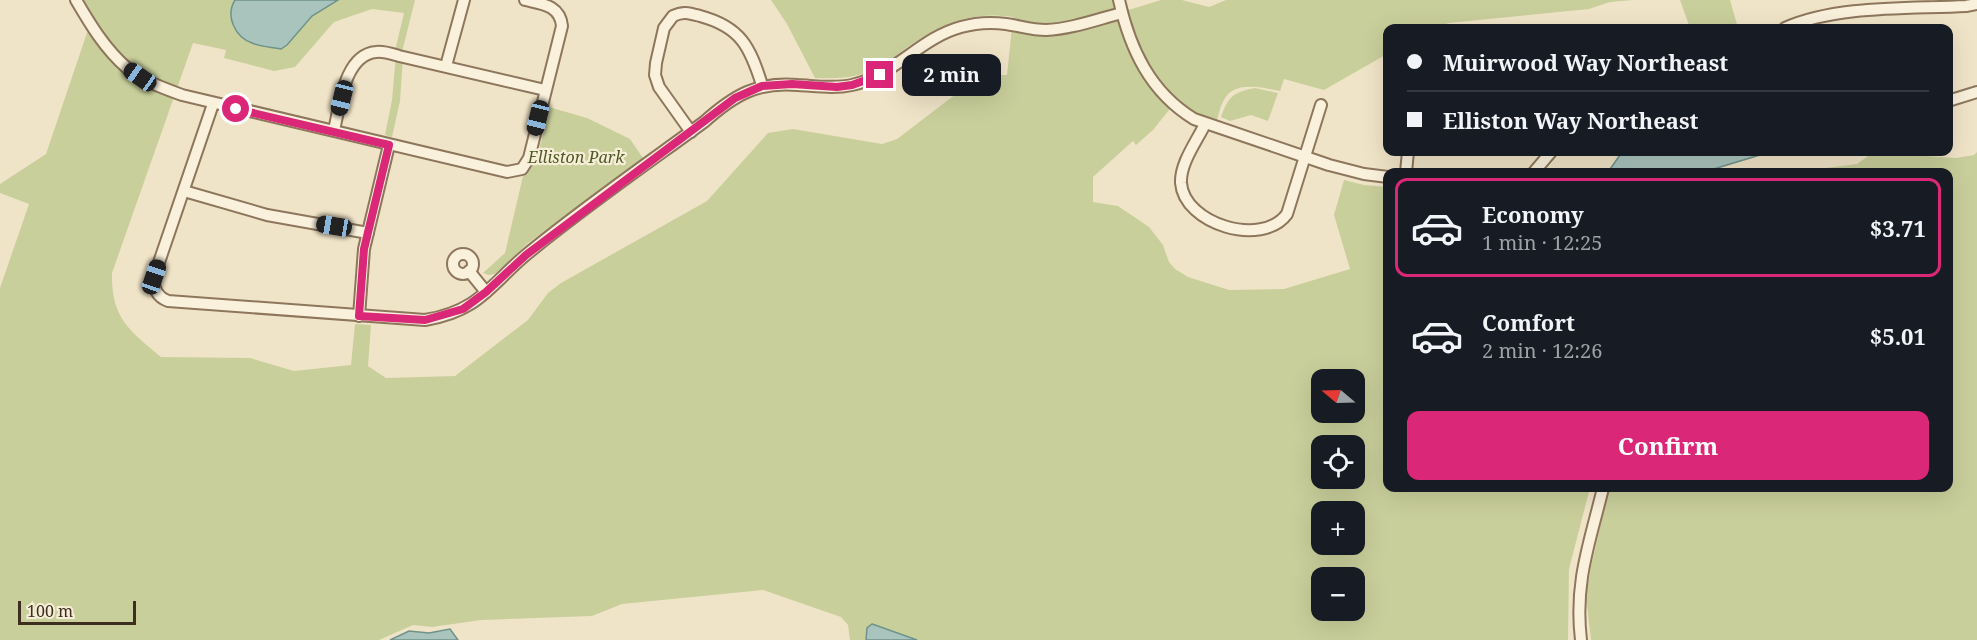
<!DOCTYPE html>
<html lang="en">
<head>
<meta charset="utf-8">
<style>
	:root { --surface:#171b24; --page:#242831; --text:#f1f3f6; --muted:#9ea1a6; --line:#363941; --accent:#db2777 }
	body { margin:0; font-family:"Noto Serif",serif; background:var(--page); color:var(--text); height:100vh; display:flex; flex-direction:column; font-size:22px; white-space:nowrap }
	* { box-sizing:border-box; margin:0 }
	p { font-size:20px; color:var(--muted) }
	.icon { flex:none; width:33px; height:33px; fill:none; stroke:currentColor; stroke-width:2; stroke-linecap:round; stroke-linejoin:round }
	.map { position:relative; flex:1; overflow:hidden }
	.panel { position:absolute; left:1383px; top:168px; width:570px; height:324px; display:flex; flex-direction:column; background:var(--surface); border-radius:12px; box-shadow:0 6px 24px #0002 }
	.panel>* { flex:none }
	.top-card { position:absolute; left:1383px; top:24px; width:570px; height:132px; border-radius:12px; box-shadow:0 6px 24px #0002; display:grid; align-content:center; height:132px; padding:0 24px; background:var(--surface) }
	.needle { width:39px; rotate:289deg }
	.controls { position:absolute; left:1311px; top:369px; display:grid; gap:12px }
	.controls a { display:grid; place-items:center; width:54px; height:54px; border-radius:12px; background:var(--surface); box-shadow:0 6px 24px #0002; font-size:30px }
	.scale { position:absolute; left:18px; bottom:15px; width:118px; box-sizing:border-box; padding-left:6px; border:3px solid #3d2e20; border-top:0; font-size:16px; line-height:21px; white-space:nowrap; color:#3d2e20; -webkit-text-stroke:4px #f7eed8; paint-order:stroke }
	.end { position:absolute; width:27px; height:27px; margin:-14px; border:8px solid #db2777; background:#fff; box-shadow:0 0 0 3px #fff }
	.from { border-radius:50% }
	.bubble { position:absolute; height:42px; border-radius:12px; background:var(--surface); box-shadow:0 6px 24px #0002; font-size:20px; font-weight:700; line-height:42px; text-align:center }
	.car { position:absolute; width:18px; height:36px; margin:-18px -9px; border-radius:8px; box-shadow:0 0 4px 2px #0007; background:linear-gradient(#222 24%,#8ab4d8 0 40%,#222 0 76%,#8ab4d8 0 86%,#222 0) }
	.top-card b { display:flex; align-items:center; gap:21px; height:57px; font-size:22px }
	.top-card b+b { border-top:2px solid var(--line) }
	.top-card i { width:15px; height:15px; background:var(--text) }
	ul { padding:10px 0 0; list-style:none }
	li { display:flex; align-items:center; gap:18px; height:99px; margin:0 12px 9px; padding:0 12px; border:3px solid transparent; border-radius:12px }
	li div { flex:1 }
	li b { display:block; font-size:22px }
	li em { font-style:normal; font-weight:700 }
	li.active { border-color:var(--accent) }
	li>.icon { width:54px; height:54px; stroke-width:1.5 }
	.action { display:flex; gap:12px; margin-top:auto; padding:12px 24px }
	.action a { flex:1; height:69px; border-radius:12px; background:var(--accent); color:#fff; font-size:24px; font-weight:700; line-height:69px; text-align:center }
	.map>svg:first-child { display:block }
	.green { fill:#c9cf9b; fill-rule:evenodd }
	.water { fill:#a9c4bc; stroke:#6f938a; stroke-width:1.5 }
	.lines { fill:none; stroke-linecap:round; stroke-linejoin:round }
	.minor-casing { stroke:#8d765c; stroke-width:14 }
	.minor { stroke:#faf1dc; stroke-width:10 }
	.route { stroke:#db2777; stroke-width:8 }
	.labels { text-anchor:middle; stroke-width:4.5; stroke-linejoin:round; paint-order:stroke }
	.park-label { font-size:16px; font-style:italic; fill:#4d5a26; stroke:#f7eed8 }
</style>
</head>
<body>
<div class="map">
<svg width="1977" height="640" viewBox="0 0 1977 640">
	<rect width="100%" height="100%" fill="#f0e4c8"/>
	<g class="green">
		<path d="M84,0H415L401,56L403,57L400,101L392,137L385,135L392,100L396,55H394L404,13L372,9L334,22L295,67L274,71L224,58L226,50L193,43L112,273C111,318 129,330 161,357L250,358L294,371L351,365L355,324L371,325L368,366L386,378L455,376L528,320L548,293L561,283L707,201L768,133L793,129L882,144L897,139L981,75H1007L1013,17C971,11 943,23 909,46C899,53 889,62 878,68C858,78 837,79 815,78L787,24L771,0H1119L1122,12L1161,0H1182L1209,7L1226,0H1633L1610,2L1589,9L1449,23L1431,28H1388L1387,54L1324,90L1284,79L1280,91C1263,88 1234,80 1224,100C1219,108 1218,119 1215,127L1173,105L1153,130L1136,145L1133,141L1093,177V202L1118,206L1149,227L1163,245L1169,262L1175,269L1188,277L1229,290L1284,289L1350,269L1334,215L1344,180L1364,185L1387,187L1388,488H1590L1569,569L1568,640H850L848,625L841,617L763,590L622,604L592,616L481,620L432,627L413,625L379,640H0V288L29,204L0,193V184L46,154L93,15ZM1322,380H1354V412H1322ZM1322,446H1354V478H1322ZM1322,512H1354V544H1322ZM1322,578H1354V610H1322Z"/>
		<polygon points="1680,0 1730,0 1738,28 1690,28"/>
		<path d="M1255,88L1278,93L1268,121L1251,115L1230,121L1221,117C1228,97 1233,92 1255,88Z"/>
		<path d="M549,107L587,118L630,139L643,158L528,243L495,274L489,275L483,273L505,253L523,176C540,164 544,128 549,107Z"/>
		<polygon points="1882,152 1912,152 1924,156 1956,158 1974,155 1977,152 1977,640 1591,640 1586,597 1591,567 1609,488 1948,488 1948,172 1777,172 1795,172 1857,164 1871,154"/>
	</g>
	<g class="water">
		<path d="M235,0H338L312,16L287,45L281,49C271,47 261,47 252,43C235,37 225,16 235,0Z"/>
		<polygon points="1622,152 1765,152 1763,154 1704,172 1608,172"/>
		<polygon points="872,624 875,625 917,640 866,640 867,628"/>
		<polygon points="450,629 458,640 390,640 409,631 429,633"/>
	</g>
	<g class="lines">
		<g class="minor-casing">
			<g id="minor">
				<path d="M76,0C90,24 105,49 127,68C143,81 163,88 182,95L507,172L522,169L529,158L562,26C560,5 542,4 525,0"/>
				<path d="M1119,0C1130,49 1150,92 1194,119L1329,165L1364,174L1388,177"/>
				<path d="M1785,28C1837,5 1909,9 1966,6L1977,4"/>
				<polyline points="446,66 464,0"/>
				<polyline points="1948,101 1977,92"/>
				<path d="M213,104L154,277C153,288 157,297 168,301L425,320C479,311 489,286 527,254C583,208 645,165 704,122C733,96 757,81 798,85C816,86 834,89 852,85C894,76 920,38 961,27C975,23 991,22 1006,24C1020,26 1032,30 1046,30C1072,29 1098,19 1122,13"/>
				<path d="M1205,124C1197,141 1180,163 1181,183C1184,224 1262,248 1287,214L1321,105"/>
				<path d="M334,130C340,106 344,55 376,52C384,51 392,54 399,56L545,90"/>
				<path d="M691,132L659,87L655,75L656,63L664,28L673,16C683,11 689,13 700,16C741,27 750,47 762,85"/>
				<polyline points="1406,172 1408,152"/>
				<polyline points="1534,172 1551,152"/>
				<polyline points="184,191 267,215 368,233"/>
				<circle cx="463" cy="264" r="10"/>
				<polyline points="469,271 486,292"/>
				<polyline points="359,316 364,249 389,145"/>
				<path d="M1581,640C1574,582 1590,542 1603,488"/>
			</g>
		</g>
		<use href="#minor" class="minor"/>
	</g>
	<g class="lines">
		<polyline class="route" points="236,109 389,145 364,249 359,316 425,320 463,309 486,292 526,255 735,98 762,86 792,84 837,87 852,85 880,75"/>
	</g>
	<g class="labels">
		<g class="park-label">
			<text x="576" y="163">Elliston Park</text>
		</g>
	</g>
</svg>
<div class="controls">
<a><svg class="needle" viewBox="-14 -14 28 28"><path d="M0-13l5 13h-10z" fill="#e53935"/><path d="M0 13l5-13h-10z" fill="#9ea1a6"/></svg></a>
<a><svg class="icon" aria-label="locate" viewBox="0 0 24 24"><circle cx="12" cy="12" r="6"/><path d="M12 2v4M12 18v4M2 12h4M18 12h4"/></svg></a>
<a>+</a>
<a>−</a>
</div>
<div class="scale">100 m</div>
<i class="end from" style="left:236px;top:109px"></i>
<i class="end" style="left:880px;top:75px"></i>
<div class="bubble" style="left:902px;top:54px;width:99px">2 min</div>
<i class="car" style="left:140px;top:77px;rotate:305deg"></i>
<i class="car" style="left:342px;top:98px;rotate:194deg"></i>
<i class="car" style="left:538px;top:118px;rotate:194deg"></i>
<i class="car" style="left:334px;top:226px;rotate:279deg"></i>
<i class="car" style="left:154px;top:277px;rotate:19deg"></i>
<div class="top-card">
<b><i class="from"></i>Muirwood Way Northeast</b>
<b><i></i>Elliston Way Northeast</b>
</div>
<section class="panel">
<ul>
<li class="active"><svg class="icon" aria-label="car" viewBox="0 0 24 24"><path d="M5 17H2v-5l4-1 3-4h7l3 4 3 1v5h-3M9 17h6M6 11h13"/><circle cx="7" cy="17" r="2"/><circle cx="17" cy="17" r="2"/></svg><div><b>Economy</b><p>1 min · 12:25</p></div><em>$3.71</em></li>
<li><svg class="icon" aria-label="car" viewBox="0 0 24 24"><path d="M5 17H2v-5l4-1 3-4h7l3 4 3 1v5h-3M9 17h6M6 11h13"/><circle cx="7" cy="17" r="2"/><circle cx="17" cy="17" r="2"/></svg><div><b>Comfort</b><p>2 min · 12:26</p></div><em>$5.01</em></li>
</ul>
<div class="action"><a>Confirm</a></div>
</section>
</div>
</body>
</html>
